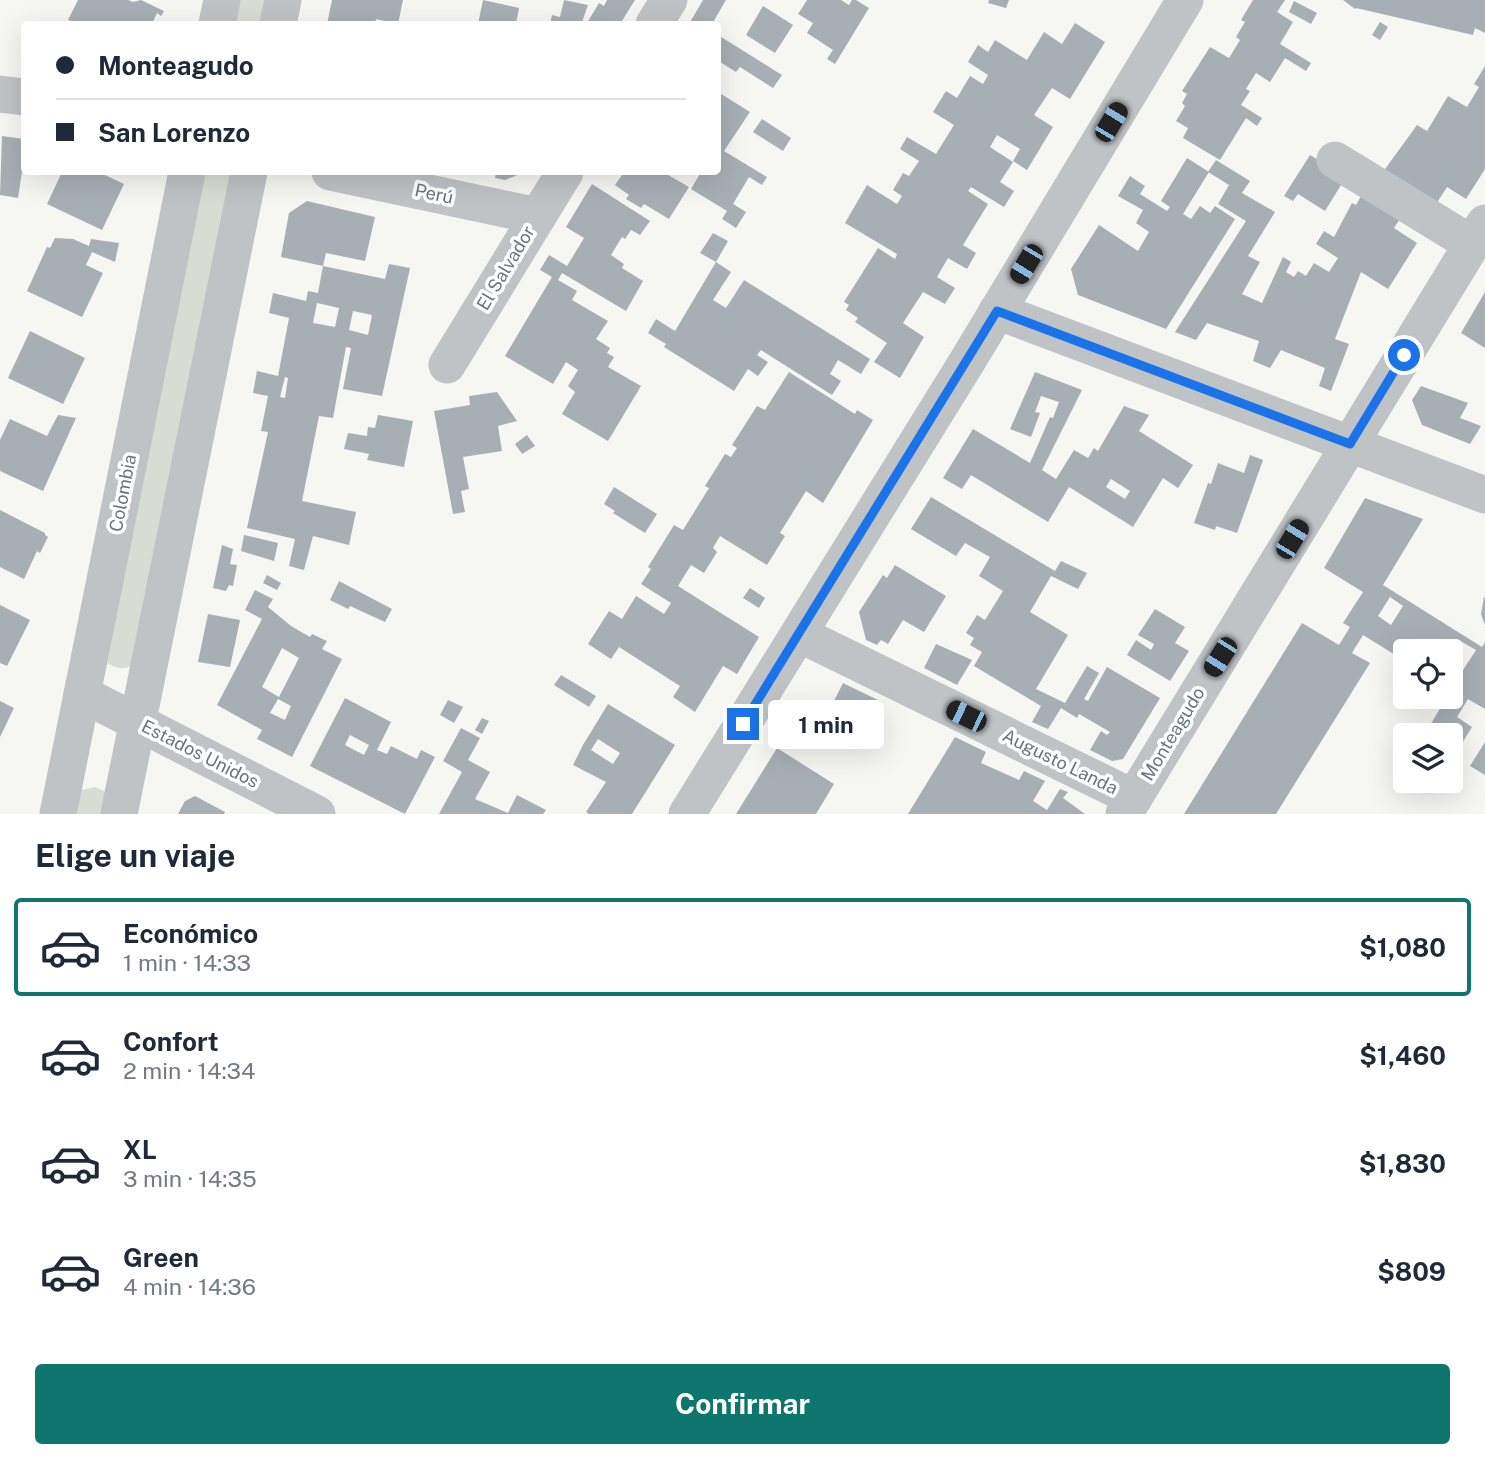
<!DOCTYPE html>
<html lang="es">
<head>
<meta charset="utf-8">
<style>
	:root { --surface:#fff; --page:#f6f6f7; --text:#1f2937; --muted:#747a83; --line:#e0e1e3; --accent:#0f766e }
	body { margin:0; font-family:"Public Sans",sans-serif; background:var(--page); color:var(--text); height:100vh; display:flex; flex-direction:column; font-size:26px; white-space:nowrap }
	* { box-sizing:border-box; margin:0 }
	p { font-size:23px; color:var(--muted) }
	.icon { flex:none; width:38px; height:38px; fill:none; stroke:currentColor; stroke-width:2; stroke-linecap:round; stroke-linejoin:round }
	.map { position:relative; height:814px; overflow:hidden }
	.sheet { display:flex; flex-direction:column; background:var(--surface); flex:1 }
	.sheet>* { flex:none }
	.banner { position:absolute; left:21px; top:21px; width:700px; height:154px; border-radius:7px; box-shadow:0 7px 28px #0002; display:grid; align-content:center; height:154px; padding:0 35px; background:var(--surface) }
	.fabs { position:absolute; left:1393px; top:639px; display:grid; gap:14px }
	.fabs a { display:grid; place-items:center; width:70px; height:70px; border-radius:7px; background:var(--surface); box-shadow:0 7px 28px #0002; font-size:35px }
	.end { position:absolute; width:32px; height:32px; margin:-16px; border:9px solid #1a73e8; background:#fff; box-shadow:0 0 0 4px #fff }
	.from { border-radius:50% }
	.bubble { position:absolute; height:49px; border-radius:7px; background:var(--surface); box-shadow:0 7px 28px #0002; font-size:23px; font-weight:700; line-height:49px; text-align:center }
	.car { position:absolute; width:21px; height:42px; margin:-21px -10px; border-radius:9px; box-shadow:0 0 5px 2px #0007; background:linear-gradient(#222 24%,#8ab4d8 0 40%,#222 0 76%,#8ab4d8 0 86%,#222 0) }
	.banner b { display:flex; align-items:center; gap:24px; height:66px; font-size:26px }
	.banner b+b { border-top:2px solid var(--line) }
	.banner i { width:18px; height:18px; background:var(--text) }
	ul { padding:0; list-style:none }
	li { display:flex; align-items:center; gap:21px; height:98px; margin:0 14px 10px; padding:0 21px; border:4px solid transparent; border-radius:7px }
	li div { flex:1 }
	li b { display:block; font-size:26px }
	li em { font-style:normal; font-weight:700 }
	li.active { border-color:var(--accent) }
	li>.icon { width:63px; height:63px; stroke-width:1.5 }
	h2 { padding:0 35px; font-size:32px; line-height:84px }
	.primary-button { display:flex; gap:14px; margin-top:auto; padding:14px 35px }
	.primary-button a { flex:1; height:80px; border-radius:7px; background:var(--accent); color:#fff; font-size:28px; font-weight:700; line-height:80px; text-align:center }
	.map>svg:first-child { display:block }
	.green { fill:#d7dcd4 }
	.building { fill:#a8afb4; fill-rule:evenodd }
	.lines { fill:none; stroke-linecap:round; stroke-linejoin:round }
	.minor { stroke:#bfc3c6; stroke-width:37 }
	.route { stroke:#1a73e8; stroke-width:9 }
	.labels { text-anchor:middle; stroke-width:7; stroke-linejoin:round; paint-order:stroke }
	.street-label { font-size:18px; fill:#687581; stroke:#fff }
</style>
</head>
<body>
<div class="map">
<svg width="1485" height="814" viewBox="0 0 1485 814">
	<rect width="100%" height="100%" fill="#f6f6f3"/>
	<g class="green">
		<polygon points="236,0 267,0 262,24 231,24"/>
		<path d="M202,172H233L133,665C122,671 113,668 104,660Z"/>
		<polygon points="95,787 108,793 103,814 73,814 77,791"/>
	</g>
	<g class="building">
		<polygon points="78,0 128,0 133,2 141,0 164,11 161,16 157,13 152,24 78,24 68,20"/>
		<polygon points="332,0 403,0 398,24 376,19 375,24 327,24"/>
		<polygon points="483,0 519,8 516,24 478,24"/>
		<polygon points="564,0 588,5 582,22 587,23 599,3 604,6 607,0 635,0 620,24 550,24 552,15 560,17"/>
		<polygon points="703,0 726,0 712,24 689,24"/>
		<polygon points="807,0 841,0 849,5 852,0 856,0 869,8 835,64 827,59 833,50 807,33 813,23 798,14"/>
		<polygon points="989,0 1009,0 1006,8 988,3"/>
		<polygon points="1253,0 1285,0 1277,12 1293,22 1280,44 1311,63 1306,71 1285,58 1270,82 1256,73 1246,89 1250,91 1241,105 1262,118 1257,126 1246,118 1220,160 1183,138 1188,128 1176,121 1185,106 1182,103 1187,94 1182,91 1210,47 1229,58 1240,40 1236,37 1245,22 1241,20"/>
		<polygon points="1343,0 1485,0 1485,33 1475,28 1473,35 1356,8 1355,9"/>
		<polygon points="1294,1 1317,13 1311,24 1289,12"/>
		<polygon points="763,6 793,25 775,53 746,35"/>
		<polygon points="1380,22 1388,27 1380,40 1372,35"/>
		<polygon points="1075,23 1105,42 1070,99 1052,88 1034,115 1053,127 1027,170 1013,161 1020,149 997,135 990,147 1013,162 1000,182 1014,191 1004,207 971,187 968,191 988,204 963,245 976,253 967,269 948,258 937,277 955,288 945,304 923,292 903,323 924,337 900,378 874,362 887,343 855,322 858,318 846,310 849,305 844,302 878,248 895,259 897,254 845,223 867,185 897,204 902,196 893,190 903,173 909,176 919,161 900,149 907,137 936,154 954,125 933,112 946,91 957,98 970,76 983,84 988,75 968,62 978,45 988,52 995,40 1027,60 1044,32 1062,44"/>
		<polygon points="718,35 782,75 773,88 740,67 736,72 720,62 718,66"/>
		<polygon points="1485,66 1485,169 1466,199 1447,187 1433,209 1380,176 1417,125 1427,131 1448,96 1467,107 1479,87 1474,84"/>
		<polygon points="718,92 750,112 724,151 767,177 762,185 749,177 733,204 746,212 736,228 722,219 727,211 691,189 701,172 718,172"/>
		<polygon points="762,119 791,138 783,151 753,132"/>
		<polygon points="2,136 24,139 24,159 18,198 0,195"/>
		<polygon points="1310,155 1346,177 1325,211 1298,194 1293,201 1284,196"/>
		<polygon points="1187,158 1209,172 1183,214 1191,219 1200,206 1210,213 1215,206 1235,219 1166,329 1078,295 1071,269 1099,225 1138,251 1149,232 1136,223 1143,210 1118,196 1130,176 1145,186 1140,194 1167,211 1170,207 1161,201"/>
		<polygon points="1216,160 1250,181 1242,193 1275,212 1248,256 1260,262 1242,294 1262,303 1283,257 1291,262 1286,272 1294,277 1298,271 1306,276 1314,263 1329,272 1338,258 1316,244 1324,231 1334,237 1352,203 1356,205 1365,189 1404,213 1394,228 1417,243 1388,289 1361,272 1335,339 1349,344 1331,391 1319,386 1325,368 1281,350 1270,368 1253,361 1259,341 1207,323 1196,340 1175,332 1246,221 1218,204 1229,185 1208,172"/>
		<polygon points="62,172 107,172 105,175 124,184 102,230 47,204"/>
		<polygon points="496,172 525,172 505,180 495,178"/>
		<polygon points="624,172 663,172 689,187 669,219 644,204 641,208 626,199 629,195 615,185"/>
		<polygon points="592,184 650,221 640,235 631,230 625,239 622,237 611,255 624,264 622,268 643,281 626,311 562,273 558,280 577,291 572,300 608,321 596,339 610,348 607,353 614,357 608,367 641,386 608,441 562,414 575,392 568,386 578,370 566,362 553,384 505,356 552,277 540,270 549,255 567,266 584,238 566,227"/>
		<polygon points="307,201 375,217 365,261 326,253 323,266 281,257 289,213"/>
		<polygon points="713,233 728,241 716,262 700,253"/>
		<polygon points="55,238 73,239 89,246 91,239 119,243 115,262 92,252 86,265 103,273 82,317 27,291 47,247 50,248"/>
		<polygon points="716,262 731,272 713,300 726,308 744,280 870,359 861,374 838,360 830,374 841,381 832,395 761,350 757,355 768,362 758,376 748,369 734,391 664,347 666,344 648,333 656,319 675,331"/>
		<path d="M389,264L410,268L382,396L343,389L351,348L346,347L333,418L319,416L302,501L356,512L349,545L313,536L304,570L289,566L295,539L247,528L268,432L261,431L268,396L253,393L257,371L278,376L289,318L269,313L273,293L306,301L308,291L318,293L323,266L385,279ZM317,303L339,308L335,327L313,323ZM353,311L372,315L368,335L349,330ZM285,377L288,378L285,398L280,397Z"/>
		<polygon points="1485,292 1485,348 1461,333"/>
		<polygon points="30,331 85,358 63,404 8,378"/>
		<polygon points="789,372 855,414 857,410 873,420 823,503 806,491 780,533 785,536 767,565 720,536 713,548 717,552 704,573 691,565 678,586 759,637 737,674 723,666 695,712 673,697 680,686 619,647 611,659 588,644 609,611 622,619 636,596 664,614 671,603 641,584 651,569 648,567 674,525 683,530 709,488 705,486 725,454 731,457 737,448 732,445 757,406 765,410"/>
		<path d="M1035,372L1082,390L1042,470L1056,479L1074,450L1088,458L1094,448L1098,451L1124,406L1149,415L1139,431L1193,465L1178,488L1163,478L1133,527L1069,487L1048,522L971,475L962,489L943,478L973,429L1030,463L1050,417L1053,418L1059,402L1041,396L1035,412L1040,413L1031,437L1010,429ZM1111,479L1130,491L1125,499L1106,487Z"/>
		<polygon points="1421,386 1468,403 1460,418 1481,426 1470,444 1422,425 1412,400"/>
		<polygon points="497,392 517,421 498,426 502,451 463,457 469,489 461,491 465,512 453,514 434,411 470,405 469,396"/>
		<polygon points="58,415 76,418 43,491 0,471 0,440 10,419 47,436"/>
		<polygon points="378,415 413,421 404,467 367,460 369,454 344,449 348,433 367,436 368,427 375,428"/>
		<polygon points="527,435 535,446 522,454 515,444"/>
		<polygon points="1250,455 1263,460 1237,533 1216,526 1215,530 1194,523 1208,483 1211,484 1218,463 1244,473"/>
		<polygon points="614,487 657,514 645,533 613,513 615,511 604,504"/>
		<polygon points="931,497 1055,571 1061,561 1087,573 1078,589 1051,576 1030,612 1068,635 1036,689 1065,703 1087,666 1099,673 1084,699 1088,701 1107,667 1160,698 1123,759 1112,761 1090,750 1101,731 1107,735 1110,732 1079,714 1077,718 1061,708 1048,729 1032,722 1041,706 974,666 982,652 970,645 974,638 966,633 977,615 985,620 1003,591 979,576 990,557 965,543 956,556 911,529"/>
		<path d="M1365,498L1423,519L1383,585L1482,647L1485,642V709L1468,699L1457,717L1472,727L1455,755L1451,752V735H1424L1441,707L1443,709L1454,692L1451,690V662L1463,670L1476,650L1462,642L1451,661V651H1405V661L1363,635L1352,653L1370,663L1276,814H1184L1302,623L1339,645L1350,627L1343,623L1363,592L1324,568ZM1390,597L1403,606L1391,625L1378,616Z"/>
		<polygon points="0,510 45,533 45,535 48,537 40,553 37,551 24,579 0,567"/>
		<polygon points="244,535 278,543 274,561 241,551"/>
		<polygon points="222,545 233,549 230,564 237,565 233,586 229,585 226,591 213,588"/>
		<polygon points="895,565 946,596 924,632 903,620 888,644 881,640 877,645 866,640 859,612 883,575 887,578"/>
		<polygon points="267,575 281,583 277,590 263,583"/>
		<polygon points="339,581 392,609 385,622 350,606 348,609 330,600"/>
		<polygon points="750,588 765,598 759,608 743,598"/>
		<path d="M255,590L273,599L268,607L291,626L310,637L312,634L327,641L322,649L342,659L292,757L257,739L262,730L217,705L262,619L245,610ZM282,648L299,658L279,697L262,687ZM278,699L291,706L285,720L270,713Z"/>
		<polygon points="1484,597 1485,597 1485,625 1481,614"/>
		<polygon points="0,605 30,620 7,666 0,663"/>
		<polygon points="1155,609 1185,627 1175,643 1189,651 1170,681 1127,655 1136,640 1151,650 1154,644 1138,635"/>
		<polygon points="208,614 240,620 230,667 198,662"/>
		<polygon points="936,644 972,660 957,685 924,668"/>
		<polygon points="561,675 596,696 589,707 554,685"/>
		<polygon points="843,683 882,702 873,720 834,701"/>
		<path d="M345,698L391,722L377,750L387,754L391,746L417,759L421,750L435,757L405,814L310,766ZM350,735L369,745L364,755L345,745Z"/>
		<polygon points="448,700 463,707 454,723 440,715"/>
		<polygon points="0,701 14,708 0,737"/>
		<path d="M608,704L675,745L632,814H589L586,812L606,782L573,765L583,745ZM598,739L620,753L613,764L591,750Z"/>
		<polygon points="482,718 489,721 482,734 475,730"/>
		<polygon points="461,728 480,738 468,760 490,772 475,799 508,813 517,795 546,810 543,814 439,814 462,772 443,761"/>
		<polygon points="955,737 986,752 981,763 1019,780 1024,771 1045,781 1033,801 1047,810 1060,789 1068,792 1063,798 1085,814 908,814"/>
		<polygon points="1485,742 1485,775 1470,766"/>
		<polygon points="777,748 834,784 816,814 736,814"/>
		<polygon points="195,796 225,812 224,814 178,814 185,801"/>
	</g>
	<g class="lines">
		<g class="minor">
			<polyline points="217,24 222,0"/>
			<polyline points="278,24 283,0"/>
			<polyline points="654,24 669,0"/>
			<polyline points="0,94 24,97"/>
			<polyline points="1335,160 1472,244"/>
			<polyline points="330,172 538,216"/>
			<polyline points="997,311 1485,495"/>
			<polyline points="447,365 565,172"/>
			<polyline points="799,634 1134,798"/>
			<polyline points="82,694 317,814"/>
			<polyline points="58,814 187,172"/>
			<polyline points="119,814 249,172"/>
			<polyline points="687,814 968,360 1185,0"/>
			<polyline points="1124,814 1485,223"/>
		</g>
	</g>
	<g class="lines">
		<polyline class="route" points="743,724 997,311 1350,444 1404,355"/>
	</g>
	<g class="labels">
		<g class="street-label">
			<text transform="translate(434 194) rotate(12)" y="6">Perú</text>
			<text transform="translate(506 268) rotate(-59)" y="6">El Salvador</text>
			<text transform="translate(123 493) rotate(-79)" y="6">Colombia</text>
			<text transform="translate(1173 734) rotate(-59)" y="6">Monteagudo</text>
			<text transform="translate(200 754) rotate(27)" y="6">Estados Unidos</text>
			<text transform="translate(1060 762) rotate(26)" y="6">Augusto Landa</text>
		</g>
	</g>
</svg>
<div class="fabs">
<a><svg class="icon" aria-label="locate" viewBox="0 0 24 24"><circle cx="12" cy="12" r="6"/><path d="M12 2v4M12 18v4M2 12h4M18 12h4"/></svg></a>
<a><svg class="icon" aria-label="layers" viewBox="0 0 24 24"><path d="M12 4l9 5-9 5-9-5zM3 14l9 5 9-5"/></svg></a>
</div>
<i class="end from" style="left:1404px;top:355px"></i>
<i class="end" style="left:743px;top:724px"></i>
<div class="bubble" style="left:768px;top:700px;width:116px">1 min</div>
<i class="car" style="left:1111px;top:122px;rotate:31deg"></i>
<i class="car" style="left:1026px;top:264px;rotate:211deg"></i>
<i class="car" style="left:1292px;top:539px;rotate:31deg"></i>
<i class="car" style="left:1220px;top:657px;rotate:212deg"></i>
<i class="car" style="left:966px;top:716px;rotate:296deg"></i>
<div class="banner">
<b><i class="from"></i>Monteagudo</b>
<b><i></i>San Lorenzo</b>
</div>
</div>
<section class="sheet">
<h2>Elige un viaje</h2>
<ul>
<li class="active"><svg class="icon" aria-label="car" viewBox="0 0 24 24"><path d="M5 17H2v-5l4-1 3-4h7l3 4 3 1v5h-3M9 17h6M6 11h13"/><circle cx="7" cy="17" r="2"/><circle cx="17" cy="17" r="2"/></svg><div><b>Económico</b><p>1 min · 14:33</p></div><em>$1,080</em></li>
<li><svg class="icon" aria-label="car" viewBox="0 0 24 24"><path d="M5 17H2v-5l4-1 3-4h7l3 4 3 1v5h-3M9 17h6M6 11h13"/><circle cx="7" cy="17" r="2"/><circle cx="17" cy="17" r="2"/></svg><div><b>Confort</b><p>2 min · 14:34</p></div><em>$1,460</em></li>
<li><svg class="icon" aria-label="car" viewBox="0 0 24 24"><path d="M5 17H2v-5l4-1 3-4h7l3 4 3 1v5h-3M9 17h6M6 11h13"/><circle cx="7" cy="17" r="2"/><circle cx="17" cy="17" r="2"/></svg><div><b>XL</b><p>3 min · 14:35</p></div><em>$1,830</em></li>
<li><svg class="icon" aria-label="car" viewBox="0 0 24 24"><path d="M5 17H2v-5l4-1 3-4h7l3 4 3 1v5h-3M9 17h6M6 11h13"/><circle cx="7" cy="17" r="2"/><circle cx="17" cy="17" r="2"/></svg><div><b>Green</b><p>4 min · 14:36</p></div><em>$809</em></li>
</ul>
<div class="primary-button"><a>Confirmar</a></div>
</section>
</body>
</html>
